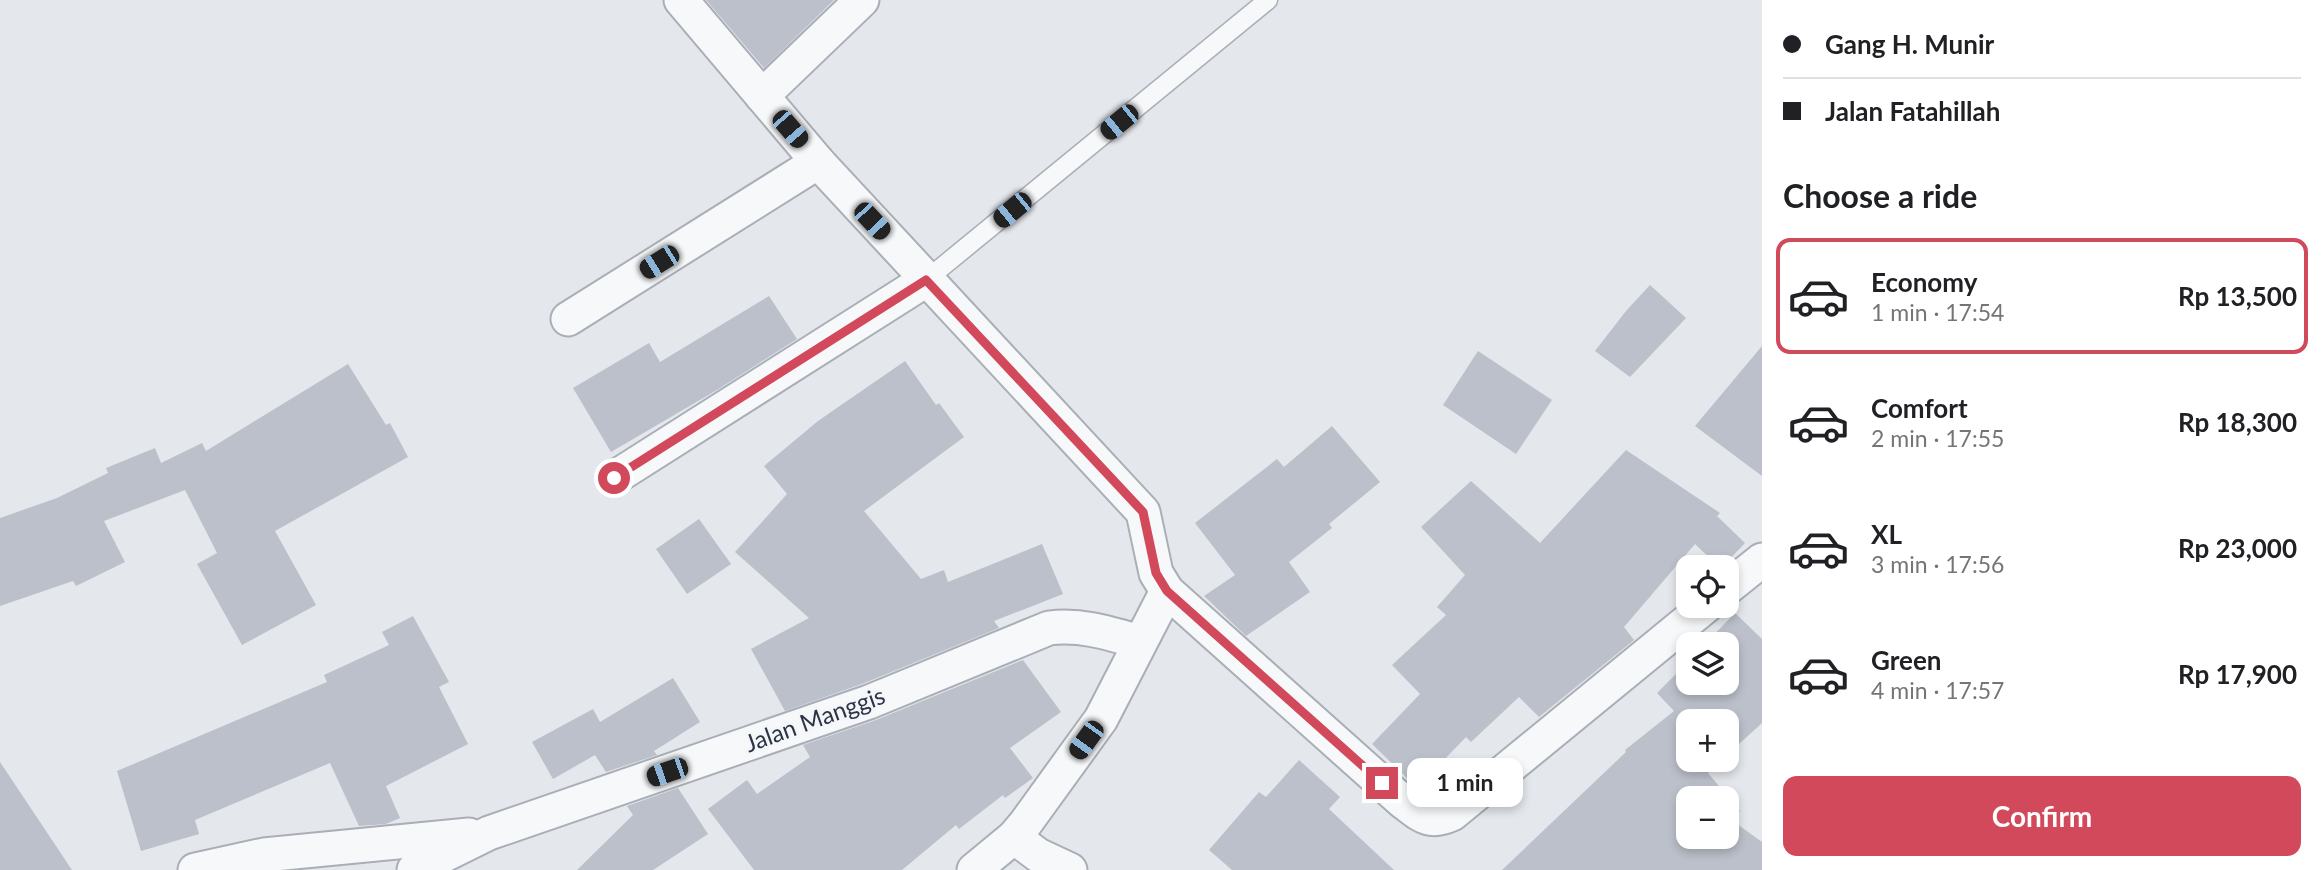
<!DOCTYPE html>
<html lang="en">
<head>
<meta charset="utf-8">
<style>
	:root { --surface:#fff; --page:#f2f2f2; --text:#202124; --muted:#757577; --line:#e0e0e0; --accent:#d1495b }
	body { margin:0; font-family:Lato,sans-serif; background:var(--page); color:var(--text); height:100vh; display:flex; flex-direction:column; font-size:26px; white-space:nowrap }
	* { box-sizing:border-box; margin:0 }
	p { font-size:23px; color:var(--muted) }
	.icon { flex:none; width:38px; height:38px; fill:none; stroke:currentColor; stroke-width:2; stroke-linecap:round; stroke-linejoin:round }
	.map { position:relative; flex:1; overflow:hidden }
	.panel { display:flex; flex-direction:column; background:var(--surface); width:560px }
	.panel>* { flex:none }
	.hud { display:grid; align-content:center; height:154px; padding:0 21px; background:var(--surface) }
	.tools { position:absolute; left:1676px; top:555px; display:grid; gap:14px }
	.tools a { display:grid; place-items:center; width:63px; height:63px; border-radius:14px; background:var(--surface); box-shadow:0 4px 10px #0003; font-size:35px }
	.end { position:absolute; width:32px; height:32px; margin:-16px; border:9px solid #d1495b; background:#fff; box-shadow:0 0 0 4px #fff }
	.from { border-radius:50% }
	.bubble { position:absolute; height:49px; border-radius:14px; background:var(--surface); box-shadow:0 4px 10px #0003; font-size:23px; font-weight:700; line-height:49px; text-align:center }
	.car { position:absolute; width:21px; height:42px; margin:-21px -10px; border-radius:9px; box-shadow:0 0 5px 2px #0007; background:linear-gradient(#222 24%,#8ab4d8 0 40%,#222 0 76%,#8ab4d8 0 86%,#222 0) }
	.hud b { display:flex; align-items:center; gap:24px; height:66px; font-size:26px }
	.hud b+b { border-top:2px solid var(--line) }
	.hud i { width:18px; height:18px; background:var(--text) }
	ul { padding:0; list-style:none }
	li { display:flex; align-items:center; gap:21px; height:116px; margin:0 14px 10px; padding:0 7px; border:4px solid transparent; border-radius:14px }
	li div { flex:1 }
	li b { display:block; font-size:26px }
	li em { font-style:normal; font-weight:700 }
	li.on { border-color:var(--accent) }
	li>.icon { width:63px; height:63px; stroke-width:1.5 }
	h2 { padding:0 21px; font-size:32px; line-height:84px }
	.cta { display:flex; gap:14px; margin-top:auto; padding:14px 21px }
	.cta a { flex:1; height:80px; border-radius:14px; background:var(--accent); color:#fff; font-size:28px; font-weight:700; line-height:80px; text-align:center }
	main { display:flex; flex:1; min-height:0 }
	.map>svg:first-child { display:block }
	.building { fill:#bbc0ca; fill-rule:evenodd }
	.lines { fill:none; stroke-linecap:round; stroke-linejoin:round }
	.lane-casing { stroke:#a9aeb7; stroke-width:21 }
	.street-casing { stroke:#a9aeb7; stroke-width:37 }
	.lane { stroke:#f7f8fa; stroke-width:18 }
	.street { stroke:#f7f8fa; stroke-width:33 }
	.route { stroke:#d1495b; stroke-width:9 }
	.labels { text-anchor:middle; stroke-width:6; stroke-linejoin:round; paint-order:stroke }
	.street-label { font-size:24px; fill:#2b3445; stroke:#f4f6f9 }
</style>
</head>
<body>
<main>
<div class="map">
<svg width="1762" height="870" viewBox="0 0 1762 870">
	<rect width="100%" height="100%" fill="#e4e7ec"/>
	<g class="building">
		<polygon points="706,0 834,0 764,68"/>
		<polygon points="1650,285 1686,318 1630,377 1595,351 1626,311"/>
		<polygon points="769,296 797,339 717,390 611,452 573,388 649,343 660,362"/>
		<polygon points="1762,346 1762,476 1695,426"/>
		<polygon points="1478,351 1552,400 1516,454 1443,405"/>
		<polygon points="905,361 936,405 939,403 964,437 864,511 921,579 944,570 948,582 1042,544 1063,594 994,621 999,628 862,684 785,711 751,649 809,618 735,552 787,494 764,466 818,421"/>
		<polygon points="348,364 386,425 390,423 408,457 275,531 316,605 242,645 197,564 217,553 185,490 104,521 125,562 76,586 73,581 0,606 0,518 57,498 108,473 106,468 155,448 161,463 202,443 206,451"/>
		<polygon points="1332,426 1380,482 1329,524 1332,528 1289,562 1310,592 1246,636 1204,596 1235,575 1195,523 1277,459 1284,467"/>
		<polygon points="1626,450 1720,513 1717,516 1745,543 1722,567 1719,567 1695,544 1624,627 1634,640 1539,717 1519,697 1471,742 1466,737 1417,788 1372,744 1420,694 1392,665 1446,615 1437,607 1465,575 1421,527 1471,481 1540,543"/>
		<polygon points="699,519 731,564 687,594 656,549"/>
		<path d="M1735,613L1762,639V723L1727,755V721H1689V760H1723L1708,773L1740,811L1730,819L1762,842V870H1502L1626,752L1625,750L1674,711L1657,693L1689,661V682H1727V644H1705ZM1689,798H1727V836H1689Z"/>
		<polygon points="413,616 449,682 439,687 468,744 386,786 400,818 386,824 359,826 330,763 195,820 199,834 141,851 117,771 327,682 324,675 389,645 382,632"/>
		<polygon points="1023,660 1061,712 1010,748 1033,778 1005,798 1003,795 959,829 956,825 902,870 754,870 708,809 747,780 757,794 810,757 803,745 876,720"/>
		<polygon points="673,678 700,722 654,751 657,755 606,772 595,755 553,779 532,742 593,709 600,722"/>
		<polygon points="1299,760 1340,797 1329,809 1394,870 1232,870 1209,850 1259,792 1266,797"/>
		<polygon points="0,762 72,870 0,870"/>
		<polygon points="678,788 708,834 653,870 577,870 633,815 627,806"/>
	</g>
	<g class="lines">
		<g class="lane-casing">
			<polyline id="lane" points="926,280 1268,0"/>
		</g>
		<g class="street-casing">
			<g id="street">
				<path d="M681,0L818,162L1143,512L1156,573L1167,591L1402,801C1421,815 1428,825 1452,814L1706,606"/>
				<polyline points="762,96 862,0"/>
				<polyline points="568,319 818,162"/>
				<polyline points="614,478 926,280"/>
				<polyline points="1727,588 1762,560"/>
				<polyline points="1014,837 1038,855 1070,870"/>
				<polyline points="195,870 264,855 469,835"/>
				<path d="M414,870L489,833L869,702L1049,628C1081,624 1109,633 1140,642"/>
				<polyline points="974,870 1014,837 1025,824 1101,719 1167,591"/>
			</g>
		</g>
		<use href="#lane" class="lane"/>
		<use href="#street" class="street"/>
	</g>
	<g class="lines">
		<polyline class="route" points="614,478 926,280 1143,512 1156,573 1167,591 1382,783"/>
	</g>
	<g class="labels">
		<g class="street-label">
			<text transform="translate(815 720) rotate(-20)" y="8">Jalan Manggis</text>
		</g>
	</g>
</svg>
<div class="tools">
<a><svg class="icon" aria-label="locate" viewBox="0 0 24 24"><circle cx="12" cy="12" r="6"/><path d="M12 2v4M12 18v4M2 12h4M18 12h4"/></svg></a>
<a><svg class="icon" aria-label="layers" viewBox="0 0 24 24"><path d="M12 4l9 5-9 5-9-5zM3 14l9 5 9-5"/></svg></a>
<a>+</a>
<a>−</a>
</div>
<i class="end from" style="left:614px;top:478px"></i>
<i class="end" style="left:1382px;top:783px"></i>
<div class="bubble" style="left:1407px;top:758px;width:116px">1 min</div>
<i class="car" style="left:1119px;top:122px;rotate:231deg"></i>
<i class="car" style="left:790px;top:129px;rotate:139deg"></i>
<i class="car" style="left:1012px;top:210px;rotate:231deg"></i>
<i class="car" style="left:872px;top:221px;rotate:137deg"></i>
<i class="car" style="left:659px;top:262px;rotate:238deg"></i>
<i class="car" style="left:1086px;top:740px;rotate:216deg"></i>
<i class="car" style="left:667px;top:772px;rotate:251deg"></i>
</div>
<section class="panel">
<div class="hud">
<b><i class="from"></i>Gang H. Munir</b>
<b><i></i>Jalan Fatahillah</b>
</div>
<h2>Choose a ride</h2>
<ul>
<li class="on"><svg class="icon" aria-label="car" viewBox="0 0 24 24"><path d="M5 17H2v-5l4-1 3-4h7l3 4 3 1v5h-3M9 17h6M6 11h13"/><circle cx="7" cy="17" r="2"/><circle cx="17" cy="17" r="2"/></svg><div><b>Economy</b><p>1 min · 17:54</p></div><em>Rp 13,500</em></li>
<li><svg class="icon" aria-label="car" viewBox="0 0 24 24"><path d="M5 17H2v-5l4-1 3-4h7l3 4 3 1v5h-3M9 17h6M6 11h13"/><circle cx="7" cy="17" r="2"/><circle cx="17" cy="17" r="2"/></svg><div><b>Comfort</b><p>2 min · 17:55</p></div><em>Rp 18,300</em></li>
<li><svg class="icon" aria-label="car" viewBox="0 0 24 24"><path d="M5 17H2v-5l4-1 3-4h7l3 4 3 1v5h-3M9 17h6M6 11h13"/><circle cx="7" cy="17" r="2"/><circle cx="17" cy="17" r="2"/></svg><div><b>XL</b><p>3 min · 17:56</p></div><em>Rp 23,000</em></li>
<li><svg class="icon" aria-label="car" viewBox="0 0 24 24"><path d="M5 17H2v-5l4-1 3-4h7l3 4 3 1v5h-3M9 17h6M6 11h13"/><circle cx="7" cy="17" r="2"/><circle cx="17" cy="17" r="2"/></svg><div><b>Green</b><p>4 min · 17:57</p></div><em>Rp 17,900</em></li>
</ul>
<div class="cta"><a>Confirm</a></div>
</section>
</main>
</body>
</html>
